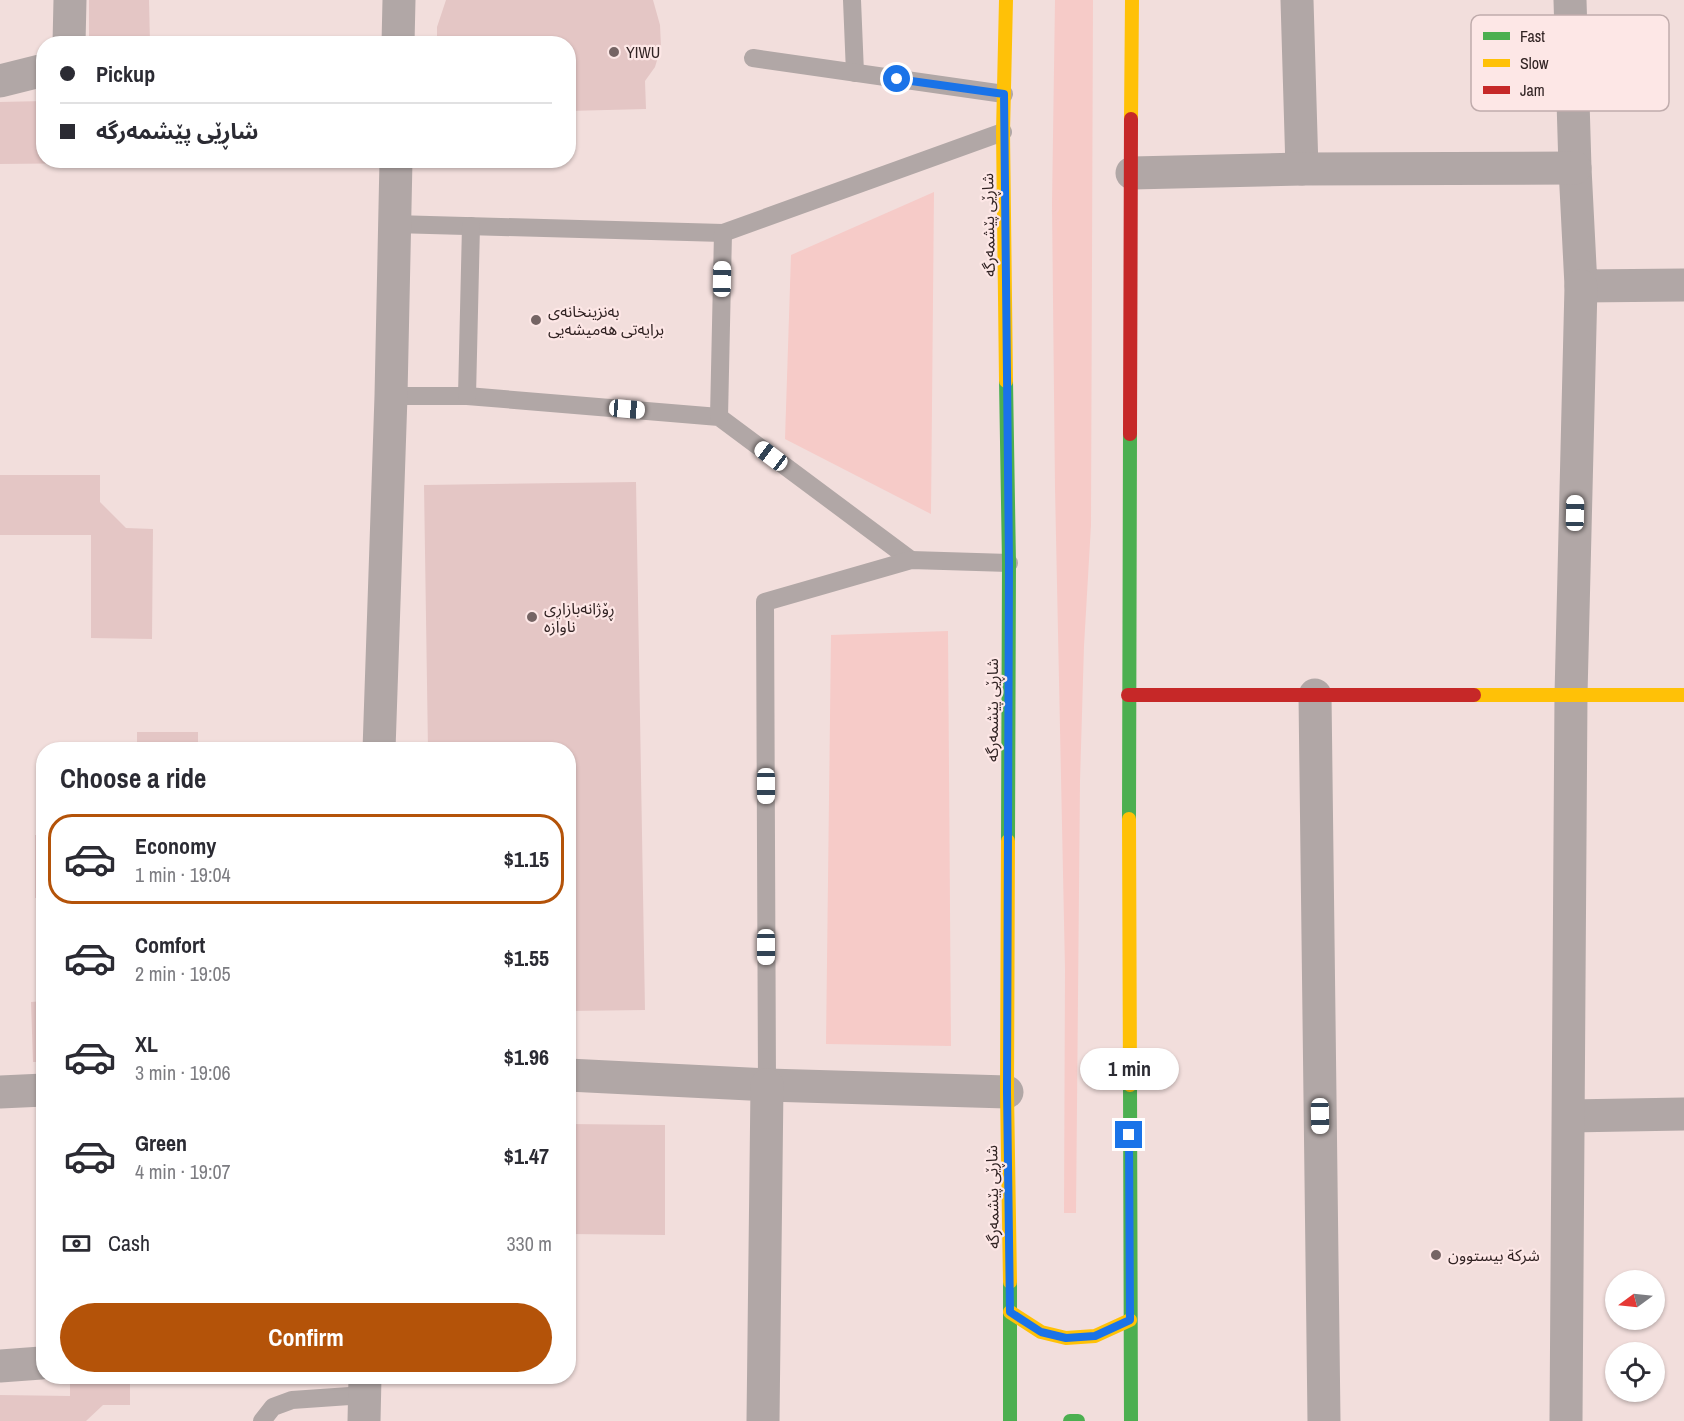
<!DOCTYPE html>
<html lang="en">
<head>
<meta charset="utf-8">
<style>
	:root { --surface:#fff; --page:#f2f2f3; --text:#2b2b33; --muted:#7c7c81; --line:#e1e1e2; --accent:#b45309 }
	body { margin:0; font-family:"Archivo Narrow","Noto Sans Arabic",sans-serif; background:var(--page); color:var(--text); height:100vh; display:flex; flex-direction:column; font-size:22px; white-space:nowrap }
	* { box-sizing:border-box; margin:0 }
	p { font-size:20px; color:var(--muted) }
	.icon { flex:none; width:33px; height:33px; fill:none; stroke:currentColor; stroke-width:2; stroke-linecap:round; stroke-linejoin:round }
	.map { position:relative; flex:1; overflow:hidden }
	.side { position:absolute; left:36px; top:742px; width:540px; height:642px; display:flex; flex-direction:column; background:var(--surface); border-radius:24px; box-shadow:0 2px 4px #0004 }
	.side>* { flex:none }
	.top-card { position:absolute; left:36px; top:36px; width:540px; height:132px; border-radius:24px; box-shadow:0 2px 4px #0004; display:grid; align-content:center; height:132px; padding:0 24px; background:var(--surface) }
	.needle { width:39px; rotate:255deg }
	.controls { position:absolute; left:1605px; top:1270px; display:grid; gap:12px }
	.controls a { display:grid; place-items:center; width:60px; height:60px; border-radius:50%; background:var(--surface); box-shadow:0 2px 4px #0004; font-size:30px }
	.end { position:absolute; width:27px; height:27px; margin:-14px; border:8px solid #1a73e8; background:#fff; box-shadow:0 0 0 3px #fff }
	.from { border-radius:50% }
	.bubble { position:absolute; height:42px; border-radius:21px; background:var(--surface); box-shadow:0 2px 4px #0004; font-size:20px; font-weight:800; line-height:42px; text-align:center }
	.car { position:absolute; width:18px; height:36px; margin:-18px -9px; border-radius:8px; box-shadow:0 0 4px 2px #0007; background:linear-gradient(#fff 24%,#345 0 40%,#fff 0 76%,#345 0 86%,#fff 0) }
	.top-card b { display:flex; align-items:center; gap:21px; height:57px; font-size:22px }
	.top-card b+b { border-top:2px solid var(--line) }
	.top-card i { width:15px; height:15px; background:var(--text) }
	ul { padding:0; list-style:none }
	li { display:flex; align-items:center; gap:18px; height:90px; margin:0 12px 9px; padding:0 12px; border:3px solid transparent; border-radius:24px }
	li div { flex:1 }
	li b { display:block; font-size:22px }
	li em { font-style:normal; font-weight:800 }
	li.current { border-color:var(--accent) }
	li>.icon { width:54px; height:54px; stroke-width:1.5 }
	h2 { padding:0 24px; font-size:27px; line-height:72px }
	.pay { display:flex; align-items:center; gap:15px; height:66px; padding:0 24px; font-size:22px }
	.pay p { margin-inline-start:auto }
	.button { display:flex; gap:12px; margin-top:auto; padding:12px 24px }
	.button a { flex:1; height:69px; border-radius:36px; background:var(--accent); color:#fff; font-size:24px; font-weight:800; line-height:69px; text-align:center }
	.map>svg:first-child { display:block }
	.green { fill:#f6cbc8 }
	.building { fill:#e4c6c5 }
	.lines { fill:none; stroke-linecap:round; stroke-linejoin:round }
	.lane { stroke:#b1a7a6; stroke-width:18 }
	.street { stroke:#b1a7a6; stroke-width:33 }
	.fast { stroke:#4caf50; stroke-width:14 }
	.slow { stroke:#ffc107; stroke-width:14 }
	.jam { stroke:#c62828; stroke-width:14 }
	.route { stroke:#1a73e8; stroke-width:8 }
	.poi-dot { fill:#756464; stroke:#fde7e6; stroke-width:2 }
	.labels { text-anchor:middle; stroke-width:4.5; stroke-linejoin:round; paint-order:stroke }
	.poi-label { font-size:16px; fill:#312323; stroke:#fde7e6; text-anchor:start }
	.street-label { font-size:16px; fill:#312323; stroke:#fde7e6 }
	.key { fill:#fde7e6; stroke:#c0acac; stroke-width:1.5 }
	.key-label { font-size:16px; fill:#312323 }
</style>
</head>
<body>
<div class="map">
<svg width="1684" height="1421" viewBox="0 0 1684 1421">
	<rect width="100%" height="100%" fill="#f2dedc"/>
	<g class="green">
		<polygon points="1055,0 1093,0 1091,525 1084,646 1080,781 1076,1213 1064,1213 1065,969 1055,488 1052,205"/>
		<polygon points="934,192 931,514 785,439 791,255"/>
		<polygon points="948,631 951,1046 826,1044 831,635"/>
	</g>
	<g class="building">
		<polygon points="89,0 149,0 150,44 89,44"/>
		<polygon points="446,0 653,0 660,25 661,47 655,67 645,81 646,109 568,111 568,44 437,44 437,27"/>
		<polygon points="44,101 44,160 98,160 98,163 0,164 0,102"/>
		<polygon points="0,475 100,475 100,502 126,528 153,529 152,639 91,638 91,535 0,535"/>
		<polygon points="636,482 645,1010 568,1011 568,750 428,750 424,485"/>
		<rect x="137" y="732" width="61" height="18"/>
		<rect x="35" y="835" width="9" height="63"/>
		<polygon points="44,1001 44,1062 33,1062 31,1002"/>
		<polygon points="568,1124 665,1125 665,1235 568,1234"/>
		<polygon points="70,1377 130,1377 130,1405 103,1405 86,1421 0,1421 0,1395 70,1396"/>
	</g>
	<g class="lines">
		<g class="lane">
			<polyline points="852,0 855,73"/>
			<polyline points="753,58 1004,94"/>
			<polyline points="394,224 723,233 1003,132"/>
			<polyline points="391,396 467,396 719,417 911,560"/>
			<polyline points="467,396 471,226"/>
			<polyline points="719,417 723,233"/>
			<polyline points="767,1085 765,602 911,560 1009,563"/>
			<polyline points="262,1421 273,1407 292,1400 364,1395"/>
		</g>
		<g class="street">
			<polyline points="1297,0 1302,169"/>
			<polyline points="1570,0 1575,168 1581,286 1684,285"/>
			<polyline points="69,44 70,0"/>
			<polyline points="398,44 399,0"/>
			<polyline points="0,81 44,70"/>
			<polyline points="1132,173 1302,169 1575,168"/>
			<polyline points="1315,695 1324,1421"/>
			<polyline points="379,750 391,396 396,160"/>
			<polyline points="568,1075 767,1085 1007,1092"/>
			<polyline points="0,1092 44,1090"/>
			<polyline points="1569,1116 1684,1114"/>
			<polyline points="0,1366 41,1363"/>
			<polyline points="364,1421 365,1377"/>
			<polyline points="763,1421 767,1085"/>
			<polyline points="1566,1421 1571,695 1581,286"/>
		</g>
		<g class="fast">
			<polyline points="1006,381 1009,563 1008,841"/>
			<polyline points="1129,819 1130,434"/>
			<polyline points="1130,1085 1131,1421"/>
			<polyline points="1010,1282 1010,1421"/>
			<polyline points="1070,1421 1078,1421"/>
		</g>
		<g class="slow">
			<polyline points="1006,0 1003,132 1006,381"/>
			<polyline points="1131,119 1132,0"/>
			<polyline points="1474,695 1684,695"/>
			<polyline points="1129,819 1130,1085"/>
			<polyline points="1008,841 1007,1092 1010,1282"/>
			<polyline points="1010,1312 1041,1332 1066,1338 1095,1336 1130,1320"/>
		</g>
		<g class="jam">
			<polyline points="1130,434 1131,119"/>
			<polyline points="1128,695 1474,695"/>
		</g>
	</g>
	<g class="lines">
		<polyline class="route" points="897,79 1004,94 1009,563 1007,1092 1010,1312 1041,1332 1066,1338 1095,1336 1130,1320 1129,1135"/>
	</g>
	<g class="poi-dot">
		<circle cx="614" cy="52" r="6"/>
		<circle cx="536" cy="320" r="6"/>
		<circle cx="532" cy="617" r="6"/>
		<circle cx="1436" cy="1255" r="6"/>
	</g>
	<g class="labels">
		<g class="poi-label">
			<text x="626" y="58">YIWU</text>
			<text x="548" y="317">بەنزینخانەی<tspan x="548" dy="18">برایەتی هەمیشەیی</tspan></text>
			<text x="544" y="614">ڕۆژانەبازاڕی<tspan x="544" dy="18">ناوازە</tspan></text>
			<text x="1448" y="1261">شرکة بیستوون</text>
		</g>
		<g class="street-label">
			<text transform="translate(988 225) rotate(-91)" y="6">شاڕێی پێشمەرگە</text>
			<text transform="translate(992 710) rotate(-90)" y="6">شاڕێی پێشمەرگە</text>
			<text transform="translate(992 1197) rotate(-91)" y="6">شاڕێی پێشمەرگە</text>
		</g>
	</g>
	<rect x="1471" y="15" width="198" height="96" rx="9" class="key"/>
	<rect x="1483" y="32" width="27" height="8" fill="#4caf50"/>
	<rect x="1483" y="59" width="27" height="8" fill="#ffc107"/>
	<rect x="1483" y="86" width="27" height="8" fill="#c62828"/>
	<g class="key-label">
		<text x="1520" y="42">Fast</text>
		<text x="1520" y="69">Slow</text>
		<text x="1520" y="96">Jam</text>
	</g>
</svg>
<div class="controls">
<a><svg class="needle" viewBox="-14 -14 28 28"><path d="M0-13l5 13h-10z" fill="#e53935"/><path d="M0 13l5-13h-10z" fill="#7c7c81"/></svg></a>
<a><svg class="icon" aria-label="locate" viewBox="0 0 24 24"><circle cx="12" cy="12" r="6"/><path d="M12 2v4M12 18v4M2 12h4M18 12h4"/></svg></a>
</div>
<i class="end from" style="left:897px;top:79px"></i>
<i class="end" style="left:1129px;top:1135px"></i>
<div class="bubble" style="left:1080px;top:1048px;width:99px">1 min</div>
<i class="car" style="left:722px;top:279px;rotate:1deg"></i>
<i class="car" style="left:627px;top:409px;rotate:95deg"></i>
<i class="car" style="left:771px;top:456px;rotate:307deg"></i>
<i class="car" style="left:1575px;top:513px;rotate:1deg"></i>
<i class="car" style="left:766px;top:786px;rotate:180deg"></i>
<i class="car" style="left:766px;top:947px;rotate:180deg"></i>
<i class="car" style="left:1320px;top:1116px;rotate:179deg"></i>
<div class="top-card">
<b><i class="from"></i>Pickup</b>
<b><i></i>شاڕێی پێشمەرگە</b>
</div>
<section class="side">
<h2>Choose a ride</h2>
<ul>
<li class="current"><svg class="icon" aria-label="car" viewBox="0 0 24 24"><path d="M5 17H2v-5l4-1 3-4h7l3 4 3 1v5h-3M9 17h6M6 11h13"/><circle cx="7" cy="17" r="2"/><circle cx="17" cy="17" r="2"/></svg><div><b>Economy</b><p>1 min · 19:04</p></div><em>$1.15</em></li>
<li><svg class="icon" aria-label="car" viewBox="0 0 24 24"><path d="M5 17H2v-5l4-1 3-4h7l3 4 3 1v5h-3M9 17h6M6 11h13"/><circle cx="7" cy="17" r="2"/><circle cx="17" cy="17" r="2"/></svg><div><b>Comfort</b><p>2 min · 19:05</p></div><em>$1.55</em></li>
<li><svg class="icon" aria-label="car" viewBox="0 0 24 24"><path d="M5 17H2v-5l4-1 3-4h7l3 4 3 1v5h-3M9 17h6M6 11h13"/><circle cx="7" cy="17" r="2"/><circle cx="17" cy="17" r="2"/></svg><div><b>XL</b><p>3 min · 19:06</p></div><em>$1.96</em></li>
<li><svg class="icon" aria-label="car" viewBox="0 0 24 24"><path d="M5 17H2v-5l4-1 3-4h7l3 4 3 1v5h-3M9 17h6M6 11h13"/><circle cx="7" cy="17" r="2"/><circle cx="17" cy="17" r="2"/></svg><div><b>Green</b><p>4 min · 19:07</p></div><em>$1.47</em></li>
</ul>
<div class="pay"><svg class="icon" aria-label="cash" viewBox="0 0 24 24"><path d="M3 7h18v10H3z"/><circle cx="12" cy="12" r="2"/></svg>Cash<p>330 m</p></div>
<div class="button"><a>Confirm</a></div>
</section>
</div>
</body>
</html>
